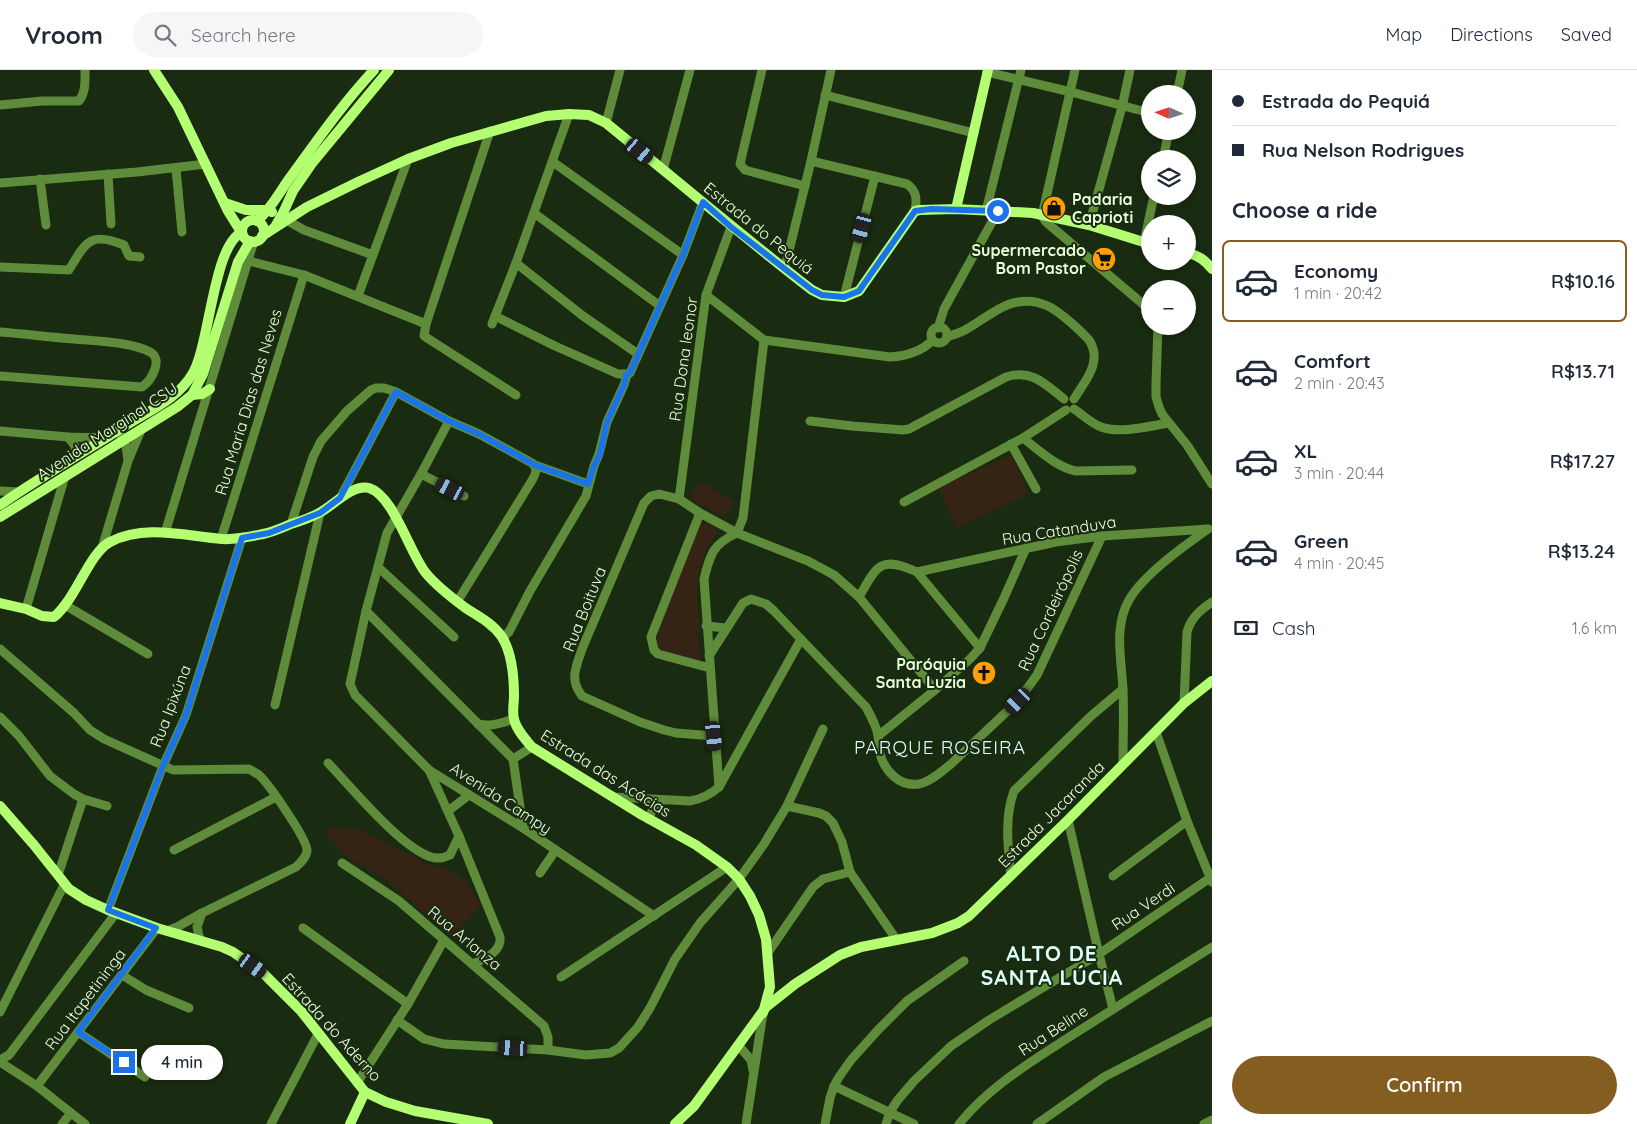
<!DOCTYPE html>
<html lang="en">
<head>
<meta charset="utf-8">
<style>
	:root { --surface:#fff; --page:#f6f6f7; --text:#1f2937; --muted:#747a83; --line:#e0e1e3; --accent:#845e21 }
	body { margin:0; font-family:Quicksand,sans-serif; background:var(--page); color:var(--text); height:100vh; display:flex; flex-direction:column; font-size:19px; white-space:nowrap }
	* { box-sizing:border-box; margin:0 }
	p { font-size:16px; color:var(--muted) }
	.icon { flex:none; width:28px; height:28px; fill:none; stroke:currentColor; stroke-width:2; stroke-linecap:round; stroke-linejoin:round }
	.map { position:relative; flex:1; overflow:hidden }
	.panel { display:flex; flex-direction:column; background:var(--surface); width:425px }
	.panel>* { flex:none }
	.hud { display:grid; align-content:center; height:110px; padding:0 20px; background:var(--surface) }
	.needle { width:32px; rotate:273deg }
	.controls { position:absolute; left:1141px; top:15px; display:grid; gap:10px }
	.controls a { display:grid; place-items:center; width:55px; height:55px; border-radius:50%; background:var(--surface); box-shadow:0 2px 8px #0003; font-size:25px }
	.end { position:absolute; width:22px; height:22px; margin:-11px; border:6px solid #1a73e8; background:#fff; box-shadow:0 0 0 2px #fff }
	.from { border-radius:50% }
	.bubble { position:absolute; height:35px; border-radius:18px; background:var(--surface); box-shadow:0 2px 8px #0003; font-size:16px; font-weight:600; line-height:35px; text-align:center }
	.car { position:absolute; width:15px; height:30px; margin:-15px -8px; border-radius:6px; box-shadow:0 0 4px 1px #0007; background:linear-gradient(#222 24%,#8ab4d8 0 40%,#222 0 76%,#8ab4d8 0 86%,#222 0) }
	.hud b { display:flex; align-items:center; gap:18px; height:48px; font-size:19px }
	.hud b+b { border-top:1px solid var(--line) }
	.hud i { width:12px; height:12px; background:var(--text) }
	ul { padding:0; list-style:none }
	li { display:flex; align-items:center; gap:15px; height:82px; margin:0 10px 8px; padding:0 10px; border:2px solid transparent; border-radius:8px }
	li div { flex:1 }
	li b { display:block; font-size:19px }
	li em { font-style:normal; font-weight:600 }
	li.on { border-color:var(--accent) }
	li>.icon { width:45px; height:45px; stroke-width:1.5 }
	h2 { padding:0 20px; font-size:22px; line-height:60px }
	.pay { display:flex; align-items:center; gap:12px; height:55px; padding:0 20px; font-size:19px }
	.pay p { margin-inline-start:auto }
	.primary-button { display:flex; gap:10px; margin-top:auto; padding:10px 20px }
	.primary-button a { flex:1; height:58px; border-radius:30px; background:var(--accent); color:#fff; font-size:20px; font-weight:600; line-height:58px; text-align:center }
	header { display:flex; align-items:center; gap:30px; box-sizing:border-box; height:70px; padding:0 25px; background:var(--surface); border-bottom:1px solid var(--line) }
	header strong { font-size:24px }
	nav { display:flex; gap:28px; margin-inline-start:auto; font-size:18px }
	.search { width:350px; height:45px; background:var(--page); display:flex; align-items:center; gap:12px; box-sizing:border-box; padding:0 18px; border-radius:28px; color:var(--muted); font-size:19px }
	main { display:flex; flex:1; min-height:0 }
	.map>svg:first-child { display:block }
	.green { fill:#352313 }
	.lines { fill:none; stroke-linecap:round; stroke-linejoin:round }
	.street { stroke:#5e8c3a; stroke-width:9 }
	.secondary { stroke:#b3ff71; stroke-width:10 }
	.route { stroke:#1a73e8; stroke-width:6 }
	.labels { text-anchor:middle; stroke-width:4; stroke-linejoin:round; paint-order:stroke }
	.poi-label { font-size:16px; font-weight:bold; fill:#e8ffda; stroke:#192b10; text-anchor:end }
	.street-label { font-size:16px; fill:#e8ffda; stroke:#192b10 }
	.quarter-label { font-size:19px; letter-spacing:1px; fill:#dcfffb; stroke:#192b10 }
	.district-label { font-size:21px; font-weight:bold; letter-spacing:1px; fill:#dcfffb; stroke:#192b10 }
</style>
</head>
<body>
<header>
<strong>Vroom</strong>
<div class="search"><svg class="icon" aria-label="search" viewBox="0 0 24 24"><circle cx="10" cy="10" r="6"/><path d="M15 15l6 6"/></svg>Search here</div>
<nav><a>Map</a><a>Directions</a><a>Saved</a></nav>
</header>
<main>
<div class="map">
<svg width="1212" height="1054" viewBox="0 0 1212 1054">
	<rect width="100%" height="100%" fill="#192b10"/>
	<g class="green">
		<polygon points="1011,385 1029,424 956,458 938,418"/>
		<polygon points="700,411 734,431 724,448 690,428"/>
		<path d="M702,452L712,454L717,463C694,496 697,515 699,553C699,558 698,563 698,568C699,576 700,584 701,592L657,580L655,574L666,538Z"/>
		<polygon points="332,757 361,760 429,795 444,796 467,813 481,836 451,867 388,811 350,789 326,764"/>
	</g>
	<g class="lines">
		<g class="street">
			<polyline points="762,0 740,94 745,100 805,116"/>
			<polyline points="1075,0 1042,146 1046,152 1150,240"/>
			<polyline points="987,2 1071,22 1150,43"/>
			<polyline points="1177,24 1182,0"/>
			<polyline points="825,25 974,63"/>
			<path d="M0,35L42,31H79C86,22 85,11 85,0"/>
			<polyline points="606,53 620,0"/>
			<polyline points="490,61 426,254 424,266 516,325"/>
			<polyline points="1163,89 1169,61"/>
			<path d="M811,91L907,114C917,121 917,130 915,141"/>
			<polyline points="553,92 683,185"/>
			<polyline points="176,99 182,162"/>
			<polyline points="663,100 690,0"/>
			<polyline points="108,104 111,154"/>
			<polyline points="40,109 46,155"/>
			<polyline points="0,113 137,102 206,94"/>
			<polyline points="986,141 1021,0"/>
			<polyline points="534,143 660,236"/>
			<polyline points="288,151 304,160 373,185"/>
			<polyline points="1089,155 1122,37 1130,0"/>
			<polyline points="1144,172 1154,126"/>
			<polyline points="249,191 304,205 426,254"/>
			<polyline points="516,193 583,246 638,284"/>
			<path d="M0,197L69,200C86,172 90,161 124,175L129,186L140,187"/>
			<polyline points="783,198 787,189 811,91 831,0"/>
			<path d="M706,225L764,270L890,287C907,286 921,282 933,270"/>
			<polyline points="358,226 408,89"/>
			<polyline points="844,227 875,106"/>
			<polyline points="495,246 555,276 618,304 628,304 630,303 683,185 703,132"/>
			<polyline points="492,254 516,193 569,44"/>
			<polyline points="1158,256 1156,313 1156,327 1159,337 1162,344 1187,375 1212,414"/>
			<circle cx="939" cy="265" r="8"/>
			<polyline points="938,258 944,239 998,141"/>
			<path d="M0,262C25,264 49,267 74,269C95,271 132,272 150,282C164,289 151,311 142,317L0,306"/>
			<path d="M947,267C953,265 959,263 965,260C982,251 999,235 1018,232C1028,230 1039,232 1048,236C1060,242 1080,260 1089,270C1092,274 1095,283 1094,288C1094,302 1081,317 1074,329"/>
			<path d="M1074,339C1083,345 1091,353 1101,357C1119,364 1150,356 1169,353"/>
			<polyline points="449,351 421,404 387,463 366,541 350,614 355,625 429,700 523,758 654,846"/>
			<path d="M810,351L852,356L903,360L909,359L1006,307C1032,299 1045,314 1064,329"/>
			<polyline points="0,361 68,367 106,368"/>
			<polyline points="117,361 125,370 128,390"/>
			<polyline points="68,367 75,376 76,386"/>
			<path d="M1023,368C1039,380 1056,397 1076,401L1132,400"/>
			<polyline points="1011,374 1036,419"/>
			<polyline points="535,395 588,414"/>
			<polyline points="421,404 464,426"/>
			<polyline points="0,421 19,422"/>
			<polyline points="340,428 396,322"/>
			<polyline points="679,429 706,225 731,157"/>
			<polyline points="904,432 1023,368 1066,340"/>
			<polyline points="700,443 651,567 654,580 658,584 710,598"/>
			<path d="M291,454L313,387L321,371L347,341L371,320L376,318H384L396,322L449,351L479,364L532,393C539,399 535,405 531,412L457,532"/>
			<polyline points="165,463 254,171"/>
			<polyline points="737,463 743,448 764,270"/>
			<polyline points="221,469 304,205"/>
			<polyline points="102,478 128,391 141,360"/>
			<polyline points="378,497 454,567"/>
			<polyline points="917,502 1056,472 1102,466 1208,459"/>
			<path d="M859,527C877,496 880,485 917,502L980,578"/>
			<polyline points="65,535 148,584"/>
			<polyline points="26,539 65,406"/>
			<polyline points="366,541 513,689"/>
			<polyline points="706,556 726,558"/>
			<polyline points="502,568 509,562 530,521 586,426 594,396 599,384 607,352 624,315 627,305"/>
			<path d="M0,579L74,643L90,660L104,669L173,700L249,699C252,701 256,703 259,705C268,713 308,770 307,781C306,788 301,792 296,797L202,843L177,857L167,861"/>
			<path d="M709,586L743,533L751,529L766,534L774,541L866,637C871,646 876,655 878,665C879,671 878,678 880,684C885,701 899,717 919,714C930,712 942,701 951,694L1018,631L1037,605L1102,466"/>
			<path d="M1184,633L1187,562C1191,548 1200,540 1212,532"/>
			<polyline points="275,635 320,443"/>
			<polyline points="0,647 19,666 50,706 74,724 83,729 107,736"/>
			<path d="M478,654C491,657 501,653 514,649"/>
			<polyline points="1156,662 1187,751 1212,812"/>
			<path d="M714,666L676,663L664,660L640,652L582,626C569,609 576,598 582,579L644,433L651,426L659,424L679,429L700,443L737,463L808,491L834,505L859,527L935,620"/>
			<polyline points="878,666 935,620 970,589 980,578 1004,528 1026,478"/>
			<path d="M328,693C352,718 400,777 431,787C438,789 444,788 450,785L459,766"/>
			<path d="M1123,693C1123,669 1124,645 1123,621C1122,591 1113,558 1129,530C1143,505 1184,476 1208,459"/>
			<path d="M429,700L459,766L500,867C502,882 484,889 473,894"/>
			<path d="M719,717L704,509C710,484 713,474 737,463"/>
			<path d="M613,727L690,731C702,729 710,725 719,717L801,569"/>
			<polyline points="787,736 819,743 826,746 833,753 842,772 850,802 896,869"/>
			<polyline points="448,741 469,725"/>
			<polyline points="648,749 653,739 663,730"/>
			<polyline points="1068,750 1099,884 1113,939"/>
			<polyline points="523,758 513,689 532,677"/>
			<polyline points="174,780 276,727"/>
			<polyline points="342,793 399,831 544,956 548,967 548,980"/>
			<polyline points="540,803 555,781"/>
			<polyline points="58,805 83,729"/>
			<path d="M1011,806C1008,778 1004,748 1014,721L1091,646L1123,619"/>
			<polyline points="1113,806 1187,751"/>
			<polyline points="108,840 163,696 186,645 242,468"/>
			<polyline points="303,858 408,934"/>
			<polyline points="200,870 197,857 202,843"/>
			<polyline points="767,884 813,817 823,809 850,802"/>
			<polyline points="122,905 146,920 189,938"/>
			<polyline points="561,907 727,797"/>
			<polyline points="0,942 64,815"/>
			<polyline points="397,950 424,969 444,974 548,980 586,985 610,983 619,978 638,957 650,938 675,889 700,853 739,809 764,774 787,736 823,659"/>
			<polyline points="78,962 145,1007"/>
			<polyline points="739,976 751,990 753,1000"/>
			<polyline points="0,990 9,985 116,843"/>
			<polyline points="0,992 37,1016 85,1054"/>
			<polyline points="357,1013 408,934 444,870"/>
			<polyline points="37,1016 157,858"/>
			<polyline points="834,1016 914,1054"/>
			<polyline points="62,1054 71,1043"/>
			<polyline points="271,1054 318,964"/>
			<polyline points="746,1054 763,943"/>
			<polyline points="825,1054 830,1028 834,1016 839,1007 851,990 878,960 907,931 964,891"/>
			<polyline points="886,1054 890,1042 897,1031 914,1011 951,976 989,950 1099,884 1210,808"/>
			<path d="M959,1054C988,1018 1025,996 1063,971C1113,939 1162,908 1212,877"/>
			<polyline points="1037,1054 1104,1007 1212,951"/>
			<polyline points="1204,1054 1212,1050"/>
		</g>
		<g class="secondary">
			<polyline points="154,0 178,37 228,141 238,157 242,159"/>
			<polyline points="225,133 246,140 269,140 272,142"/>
			<polyline points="956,139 988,0"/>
			<circle cx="253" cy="161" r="11"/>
			<path d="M257,151C271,139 279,123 289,109C316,72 343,33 374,0"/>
			<polyline points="275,157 284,141 293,121 313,92 389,0"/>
			<path d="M262,166L307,137L360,111L408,89L451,73L546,46L569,44L589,45L606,53C675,109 742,166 812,220L822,225L844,227L859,221L915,141L920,140L956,139L1033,143L1089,155L1150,174"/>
			<path d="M1188,183C1199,186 1205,190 1212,199"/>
			<polyline points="192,325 202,324 210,319"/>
			<path d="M0,435C40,407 84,382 125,356C150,340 178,329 193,303C210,273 213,176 242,162"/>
			<polyline points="0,447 177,337 192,325 203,304 238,192 250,171"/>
			<path d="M0,533L26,539L42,546L54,547C76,529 89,483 110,472C145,454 185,466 222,469C236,470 249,467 263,464C273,462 282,458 291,454C301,451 310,448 319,443C333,436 352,414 369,418C393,425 409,481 425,502C436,516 452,528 467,539C480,547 493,554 502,567C512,583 514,607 514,626C514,633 512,642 514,649C516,659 525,669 532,677L642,745L696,775L727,797L739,809L750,826L759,845L766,869L770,917L763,943"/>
			<polyline points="0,736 34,775 69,819 86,830 108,840 157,858 222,877 233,882 263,903 301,941 365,1022 386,1032 415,1041 488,1054"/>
			<polyline points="350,1054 365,1022"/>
			<polyline points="675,1054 694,1036 766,937 795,914 840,885 861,877 932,863 958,853 969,846 1068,750 1184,633 1212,611"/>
		</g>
	</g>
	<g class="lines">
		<polyline class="route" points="124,992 78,962 156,858 108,840 163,696 186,645 242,468 269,463 307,448 320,443 340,428 396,322 449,351 479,364 535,395 588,414 594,396 600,384 607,352 624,315 626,305 630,303 683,185 703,132 731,157 812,220 822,225 844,227 859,221 915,141 931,139 998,141"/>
	</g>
	<defs>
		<g id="shop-disc" transform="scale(1.25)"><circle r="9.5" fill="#ff9f06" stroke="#192b10"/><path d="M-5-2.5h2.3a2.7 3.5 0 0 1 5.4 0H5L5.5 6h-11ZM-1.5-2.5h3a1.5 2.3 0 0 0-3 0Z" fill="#111"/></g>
		<g id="supermarket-disc" transform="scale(1.25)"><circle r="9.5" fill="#ff9f06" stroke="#192b10"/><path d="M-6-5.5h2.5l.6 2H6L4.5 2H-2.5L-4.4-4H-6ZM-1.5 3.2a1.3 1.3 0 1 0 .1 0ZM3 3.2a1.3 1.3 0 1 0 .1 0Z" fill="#111"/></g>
		<g id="church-disc" transform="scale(1.25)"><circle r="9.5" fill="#ff9f06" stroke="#192b10"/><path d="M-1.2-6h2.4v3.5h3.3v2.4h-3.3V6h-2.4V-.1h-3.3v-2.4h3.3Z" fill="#111"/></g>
	</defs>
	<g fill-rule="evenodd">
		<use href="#shop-disc" x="1054" y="138"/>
		<use href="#supermarket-disc" x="1104" y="189"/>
		<use href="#church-disc" x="984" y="603"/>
	</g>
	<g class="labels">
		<g class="poi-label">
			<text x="1072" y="135" text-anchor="start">Padaria<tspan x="1072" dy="18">Caprioti</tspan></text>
			<text x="1086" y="186">Supermercado<tspan x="1086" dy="18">Bom Pastor</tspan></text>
			<text x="966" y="600">Paróquia<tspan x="966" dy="18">Santa Luzia</tspan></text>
		</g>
		<g class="street-label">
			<text transform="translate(759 158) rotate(39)" y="6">Estrada do Pequiá</text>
			<text transform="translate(683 289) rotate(-82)" y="6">Rua Dona leonor</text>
			<text transform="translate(248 332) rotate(-73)" y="6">Rua Maria Dias das Neves</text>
			<text transform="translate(107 361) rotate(-33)" y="6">Avenida Marginal CSU</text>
			<text transform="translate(1059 460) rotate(-9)" y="6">Rua Catanduva</text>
			<text transform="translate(584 539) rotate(-68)" y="6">Rua Boituva</text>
			<text transform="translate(1050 540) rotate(-65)" y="6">Rua Cordeirópolis</text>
			<text transform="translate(170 636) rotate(-69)" y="6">Rua Ipixúna</text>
			<text transform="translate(606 703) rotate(32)" y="6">Estrada das Acácias</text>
			<text transform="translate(501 728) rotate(33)" y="6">Avenida Campy</text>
			<text transform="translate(1051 744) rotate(-45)" y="6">Estrada Jacaranda</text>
			<text transform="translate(1143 836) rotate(-34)" y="6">Rua Verdi</text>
			<text transform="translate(465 868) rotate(40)" y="6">Rua Arlanza</text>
			<text transform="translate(85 929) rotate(-53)" y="6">Rua Itapetininga</text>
			<text transform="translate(332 957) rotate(48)" y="6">Estrada do Aderno</text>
			<text transform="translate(1053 960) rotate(-33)" y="6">Rua Beline</text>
		</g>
		<g class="quarter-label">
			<text x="940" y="684">PARQUE ROSEIRA</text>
		</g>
		<g class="district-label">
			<text x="1052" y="891">ALTO DE<tspan x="1052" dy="24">SANTA LÚCIA</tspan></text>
		</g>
	</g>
</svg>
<div class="controls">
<a><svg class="needle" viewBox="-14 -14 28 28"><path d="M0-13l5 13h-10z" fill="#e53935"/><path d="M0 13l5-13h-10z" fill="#747a83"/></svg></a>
<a><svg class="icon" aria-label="layers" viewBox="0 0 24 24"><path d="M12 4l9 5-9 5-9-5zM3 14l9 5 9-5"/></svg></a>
<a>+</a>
<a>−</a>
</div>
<i class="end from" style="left:998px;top:141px"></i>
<i class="end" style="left:124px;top:992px"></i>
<div class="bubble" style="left:141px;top:975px;width:82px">4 min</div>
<i class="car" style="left:640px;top:81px;rotate:130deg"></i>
<i class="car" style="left:862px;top:158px;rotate:195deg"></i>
<i class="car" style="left:450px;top:419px;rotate:297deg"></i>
<i class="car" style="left:1018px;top:631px;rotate:226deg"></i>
<i class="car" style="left:714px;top:666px;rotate:174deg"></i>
<i class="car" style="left:253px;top:896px;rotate:125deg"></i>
<i class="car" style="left:513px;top:978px;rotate:273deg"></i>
</div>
<section class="panel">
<div class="hud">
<b><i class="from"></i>Estrada do Pequiá</b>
<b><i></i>Rua Nelson Rodrigues</b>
</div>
<h2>Choose a ride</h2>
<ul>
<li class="on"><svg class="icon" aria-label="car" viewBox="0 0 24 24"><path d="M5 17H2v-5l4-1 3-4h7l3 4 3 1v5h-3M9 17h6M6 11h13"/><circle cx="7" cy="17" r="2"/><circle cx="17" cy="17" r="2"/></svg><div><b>Economy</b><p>1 min · 20:42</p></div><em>R$10.16</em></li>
<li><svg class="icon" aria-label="car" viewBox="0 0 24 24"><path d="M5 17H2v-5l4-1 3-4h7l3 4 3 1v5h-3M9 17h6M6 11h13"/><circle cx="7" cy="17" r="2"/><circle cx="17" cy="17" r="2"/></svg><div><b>Comfort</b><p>2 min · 20:43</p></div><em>R$13.71</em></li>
<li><svg class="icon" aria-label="car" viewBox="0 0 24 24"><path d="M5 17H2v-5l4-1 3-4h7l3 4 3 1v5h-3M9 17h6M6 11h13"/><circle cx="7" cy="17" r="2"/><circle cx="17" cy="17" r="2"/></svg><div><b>XL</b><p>3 min · 20:44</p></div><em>R$17.27</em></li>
<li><svg class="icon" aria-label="car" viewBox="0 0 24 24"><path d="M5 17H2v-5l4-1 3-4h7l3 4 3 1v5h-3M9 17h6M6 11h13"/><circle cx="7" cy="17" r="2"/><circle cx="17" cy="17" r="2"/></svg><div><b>Green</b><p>4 min · 20:45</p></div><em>R$13.24</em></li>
</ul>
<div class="pay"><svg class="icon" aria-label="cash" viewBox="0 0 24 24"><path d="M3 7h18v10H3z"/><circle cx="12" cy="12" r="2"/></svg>Cash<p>1.6 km</p></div>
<div class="primary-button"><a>Confirm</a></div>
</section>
</main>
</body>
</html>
